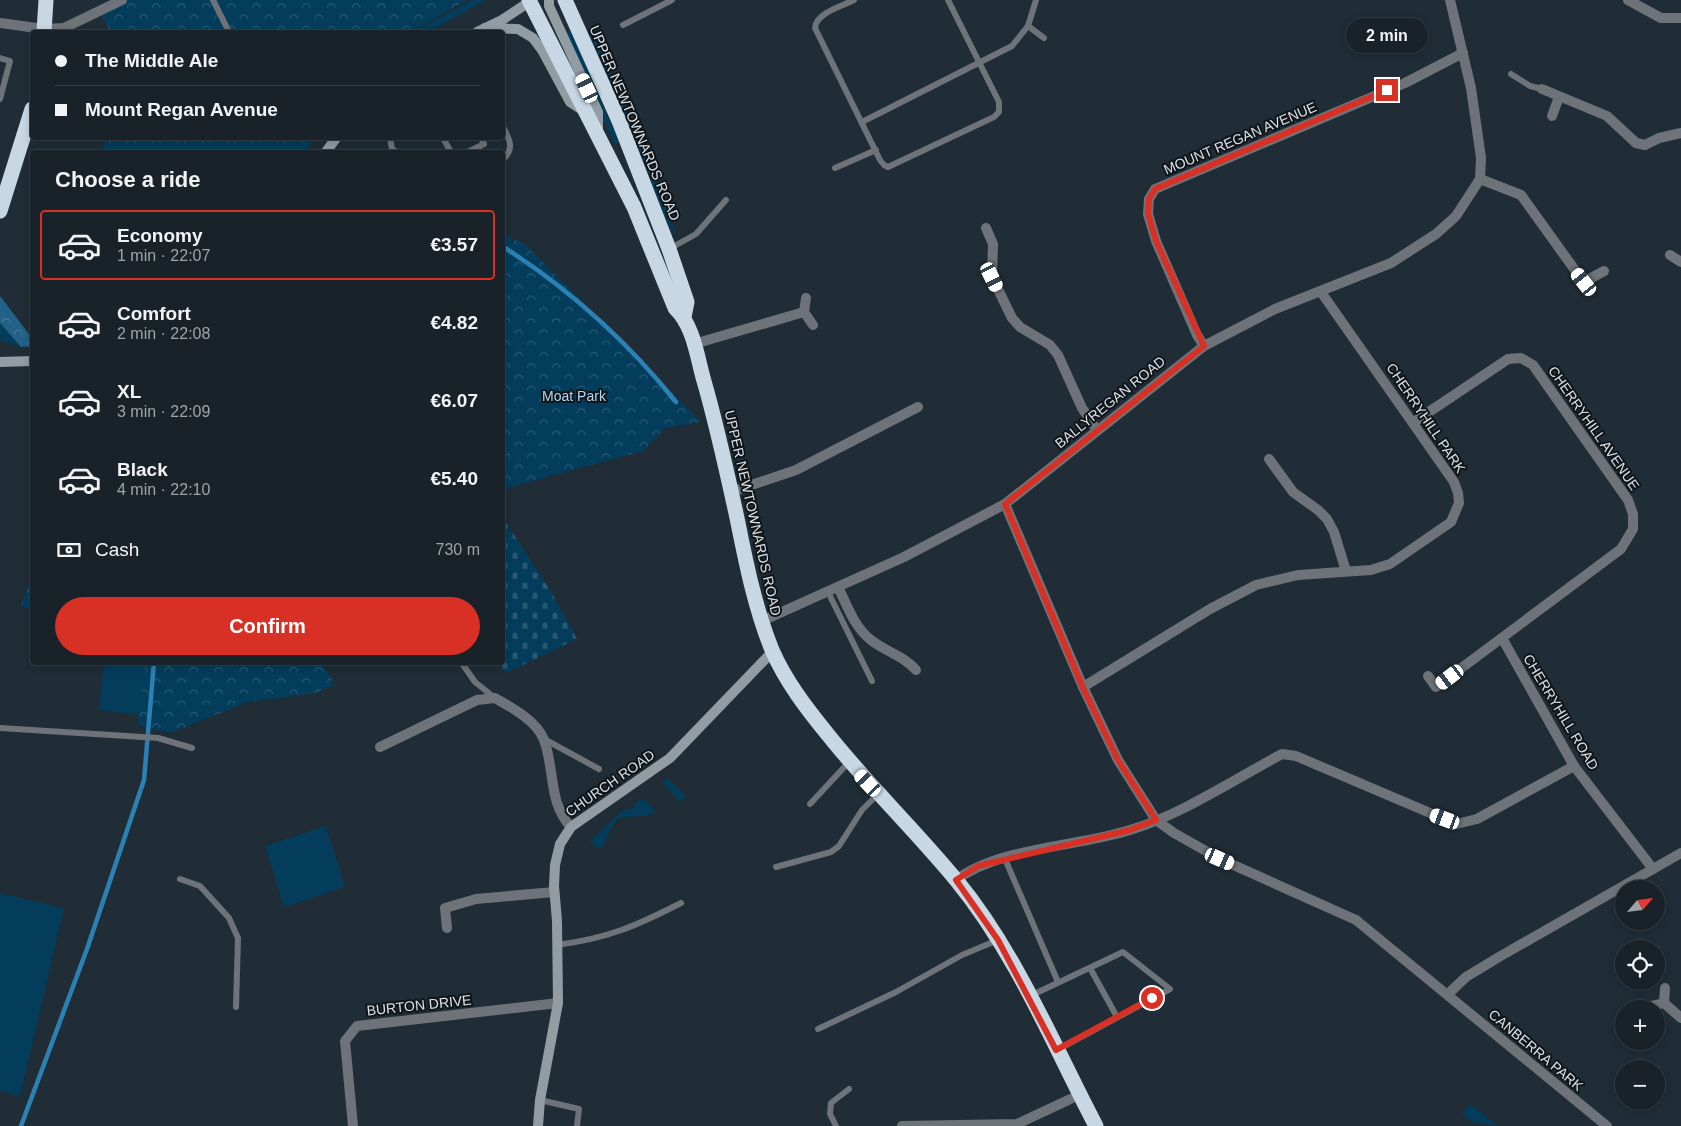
<!DOCTYPE html>
<html lang="en">
<head>
<meta charset="utf-8">
<style>
	:root { --surface:#182228; --page:#212a30; --text:#f1f3f6; --muted:#9fa4a8; --line:#363f45; --accent:#d93025 }
	body { margin:0; font-family:Helvetica,sans-serif; background:var(--page); color:var(--text); height:100vh; display:flex; flex-direction:column; font-size:19px; white-space:nowrap }
	* { box-sizing:border-box; margin:0 }
	p { font-size:16px; color:var(--muted) }
	.icon { flex:none; width:28px; height:28px; fill:none; stroke:currentColor; stroke-width:2; stroke-linecap:round; stroke-linejoin:round }
	.map { position:relative; flex:1; overflow:hidden }
	.drawer { position:absolute; left:30px; top:150px; width:475px; height:515px; display:flex; flex-direction:column; background:var(--surface); border-radius:5px; box-shadow:0 2px 8px #0003,0 0 0 1px var(--line) }
	.drawer>* { flex:none }
	.banner { position:absolute; left:30px; top:30px; width:475px; height:110px; border-radius:5px; box-shadow:0 2px 8px #0003,0 0 0 1px var(--line); display:grid; align-content:center; height:110px; padding:0 25px; background:var(--surface) }
	.needle { width:32px; rotate:62deg }
	.controls { position:absolute; left:1615px; top:880px; display:grid; gap:10px }
	.controls a { display:grid; place-items:center; width:50px; height:50px; border-radius:50%; background:var(--surface); box-shadow:0 2px 8px #0003,0 0 0 1px var(--line); font-size:25px }
	.end { position:absolute; width:22px; height:22px; margin:-11px; border:6px solid #d93025; background:#fff; box-shadow:0 0 0 2px #fff }
	.from { border-radius:50% }
	.bubble { position:absolute; height:35px; border-radius:18px; background:var(--surface); box-shadow:0 2px 8px #0003,0 0 0 1px var(--line); font-size:16px; font-weight:700; line-height:35px; text-align:center }
	.car { position:absolute; width:15px; height:30px; margin:-15px -8px; border-radius:6px; box-shadow:0 0 4px 1px #0007; background:linear-gradient(#fff 24%,#345 0 40%,#fff 0 76%,#345 0 86%,#fff 0) }
	.banner b { display:flex; align-items:center; gap:18px; height:48px; font-size:19px }
	.banner b+b { border-top:1px solid var(--line) }
	.banner i { width:12px; height:12px; background:var(--text) }
	ul { padding:0; list-style:none }
	li { display:flex; align-items:center; gap:15px; height:70px; margin:0 10px 8px; padding:0 15px; border:2px solid transparent; border-radius:5px }
	li div { flex:1 }
	li b { display:block; font-size:19px }
	li em { font-style:normal; font-weight:700 }
	li.on { border-color:var(--accent) }
	li>.icon { width:45px; height:45px; stroke-width:1.5 }
	h2 { padding:0 25px; font-size:22px; line-height:60px }
	.pay { display:flex; align-items:center; gap:12px; height:55px; padding:0 25px; font-size:19px }
	.pay p { margin-inline-start:auto }
	.cta { display:flex; gap:10px; margin-top:auto; padding:10px 25px }
	.cta a { flex:1; height:58px; border-radius:30px; background:var(--accent); color:#fff; font-size:20px; font-weight:700; line-height:58px; text-align:center }
	.map>svg:first-child { display:block }
	.grass { fill:#033d5b }
	.forest { fill:url(#forest-crowns) }
	.cemetery { fill:url(#cemetery-stones) }
	.park { fill:url(#park-crowns) }
	.lines { fill:none; stroke-linecap:round; stroke-linejoin:round }
	.stream { stroke:#2c81b4; stroke-width:4.5 }
	.lane { stroke:#6d7378; stroke-width:6 }
	.street { stroke:#6d7378; stroke-width:10 }
	.secondary { stroke:#919ca3; stroke-width:10 }
	.highway { stroke:#c7d7e3; stroke-width:15 }
	.route { stroke:#d93025; stroke-width:6 }
	.labels { text-anchor:middle; stroke-width:4; stroke-linejoin:round; paint-order:stroke }
	.street-label { font-size:14px; fill:#dae2e8; stroke:#0f1519 }
	.park-label { font-size:14px; fill:#b0d7f3; stroke:#0f1519 }
</style>
</head>
<body>
<div class="map">
<svg width="1681" height="1126" viewBox="0 0 1681 1126">
	<defs>
		<pattern id="forest-crowns" width="20" height="18" patternUnits="userSpaceOnUse" patternTransform="scale(1.25)"><rect width="20" height="18" fill="#226288"/><path d="M2 6a3 3 0 1 1 6 0M12 15a3 3 0 1 1 6 0" fill="none" stroke="#427899"/></pattern>
		<pattern id="cemetery-stones" width="16" height="16" patternUnits="userSpaceOnUse" patternTransform="scale(1.25)"><rect width="16" height="16" fill="#033d5b"/><path d="M2 7V4a2 2 0 0 1 4 0v3zM10 15v-3a2 2 0 0 1 4 0v3z" fill="#275973"/></pattern>
		<pattern id="park-crowns" width="20" height="18" patternUnits="userSpaceOnUse" patternTransform="scale(1.25)"><rect width="20" height="18" fill="#033d5b"/><path d="M2 6a3 3 0 1 1 6 0M12 15a3 3 0 1 1 6 0" fill="none" stroke="#275973"/></pattern>
	</defs>
	<rect width="100%" height="100%" fill="#202d36"/>
	<g class="grass">
		<polygon points="473,0 486,0 428,32 412,32"/>
		<polygon points="571,31 619,142 615,145 566,33"/>
		<polygon points="592,33 594,37 638,135 633,136 589,34"/>
		<polygon points="298,138 314,138 306,152 288,152"/>
		<polygon points="640,138 676,233 670,228 635,141"/>
		<polygon points="0,323 21,347 0,340"/>
		<polygon points="104,663 145,663 140,715 99,710"/>
		<polygon points="667,778 686,796 680,802 662,782"/>
		<path d="M643,798L655,811C646,820 632,814 620,818C611,822 606,841 602,849L595,846L590,841L621,812L636,807L635,803Z"/>
		<polygon points="326,826 345,887 284,907 265,846"/>
		<polygon points="0,893 64,908 20,1096 0,1091"/>
		<polygon points="1470,1104 1498,1126 1472,1122 1462,1114"/>
	</g>
	<polygon class="forest" points="0,296 32,338 32,346 21,347 0,323"/>
	<polygon class="cemetery" points="503,518 550,590 577,639 506,673 499,663 502,662"/>
	<g class="park">
		<polygon points="122,0 467,0 410,32 110,32 100,12"/>
		<polygon points="105,138 306,138 296,152 101,152"/>
		<polygon points="503,234 526,245 701,422 665,428 643,451 503,489"/>
		<polygon points="32,575 32,610 21,606"/>
		<polygon points="145,663 321,663 335,684 316,693 248,702 170,733 138,725"/>
	</g>
	<g class="lines">
		<g class="stream">
			<path d="M502,246C568,288 627,341 676,402"/>
			<polyline points="21,1126 87,949 144,780 154,662"/>
		</g>
		<g class="lane">
			<polyline points="213,0 229,32"/>
			<path d="M854,0C842,6 816,13 815,28L880,160L884,165L888,167L994,117L999,112V102L948,0"/>
			<polyline points="623,25 672,0"/>
			<polyline points="1028,26 1044,38"/>
			<polyline points="0,58 10,61 0,99"/>
			<polyline points="1511,74 1530,86 1542,89"/>
			<polyline points="862,122 1012,46 1028,26 1036,0"/>
			<path d="M502,125C509,138 516,149 502,160"/>
			<polyline points="390,138 392,149 397,152"/>
			<polyline points="443,138 451,152"/>
			<polyline points="468,152 484,144 481,138"/>
			<polyline points="835,168 876,150"/>
			<polyline points="669,249 696,234 726,200"/>
			<polyline points="828,592 872,681"/>
			<polyline points="461,662 475,682 495,698"/>
			<polyline points="0,728 158,738 192,748"/>
			<polyline points="544,739 599,769"/>
			<polyline points="810,804 849,762"/>
			<polyline points="1005,859 1058,982"/>
			<polyline points="776,867 831,852 839,846 862,810 878,794"/>
			<polyline points="180,879 200,886 229,918 238,938 236,1007"/>
			<path d="M557,945C609,938 636,926 681,903"/>
			<polyline points="1090,968 1117,1017"/>
			<polyline points="1030,996 1123,952 1170,989 1057,1050"/>
			<polyline points="818,1029 896,992 962,955 998,940"/>
			<polyline points="540,1100 579,1109 577,1126"/>
			<polyline points="836,1126 830,1114 831,1103 849,1089"/>
		</g>
		<g class="street">
			<polyline points="1628,0 1661,18 1681,18"/>
			<polyline points="0,23 44,29 64,28 122,0"/>
			<polyline points="1542,89 1607,116 1636,143 1645,145 1659,138 1681,133"/>
			<polyline points="1552,116 1559,97"/>
			<polyline points="1480,179 1521,195 1590,291"/>
			<polyline points="986,228 993,244 992,277 1012,318 1020,327 1050,345 1058,355 1082,408 1097,430"/>
			<polyline points="1670,255 1681,262"/>
			<polyline points="1584,282 1604,271"/>
			<polyline points="806,298 804,312 813,325"/>
			<polyline points="694,344 804,312"/>
			<polyline points="1204,346 1197,335 1156,241 1148,214 1149,199 1155,189 1405,83 1463,53"/>
			<polyline points="1414,422 1508,359 1521,358 1533,365 1628,500 1633,514 1633,529 1621,549 1436,687 1428,676"/>
			<polyline points="1269,459 1293,492 1318,510 1327,519 1334,532 1346,571"/>
			<polyline points="731,492 796,470 918,407"/>
			<polyline points="1005,504 1083,687 1118,760 1156,820 1174,833 1220,859 1356,920 1607,1126"/>
			<path d="M838,587C847,605 854,627 871,640C886,652 903,655 916,670"/>
			<polyline points="762,621 904,557 1005,504 1204,346 1275,309 1391,263 1436,234 1456,216 1480,179 1481,158 1471,88 1450,0"/>
			<polyline points="1502,638 1574,766 1653,869"/>
			<polyline points="1083,687 1210,609 1256,585 1298,575 1371,570 1390,564 1451,522 1459,503 1458,493 1454,482 1321,292"/>
			<path d="M380,747L477,700L495,698C511,707 537,721 544,740C555,769 548,803 571,827"/>
			<path d="M956,880C1000,847 1077,847 1130,830C1181,815 1235,779 1282,754L1296,756L1456,824L1477,819L1574,766"/>
			<polyline points="447,928 445,908 476,899 554,892"/>
			<polyline points="1448,994 1466,977 1499,957 1681,853"/>
			<polyline points="1664,1003 1681,1018"/>
			<polyline points="1651,1006 1664,1003 1665,988"/>
			<polyline points="353,1126 345,1041 357,1026 558,1003"/>
			<polyline points="902,1126 1017,1124 1079,1095"/>
		</g>
		<g class="secondary">
			<polyline points="549,0 549,6 598,112 598,133"/>
			<polyline points="485,28 518,29 533,38 542,50 570,102 584,111"/>
			<polyline points="477,32 502,20 532,0"/>
			<polyline points="326,152 336,138"/>
			<polyline points="0,362 32,361"/>
			<polyline points="538,1126 540,1100 558,1003 557,921 554,886 555,865 560,844 571,827 670,758 773,651"/>
		</g>
		<g class="highway">
			<path d="M529,0L634,207L675,308C694,326 697,357 704,381C717,426 727,472 737,518C746,563 755,608 772,650C786,682 807,709 829,736C869,786 916,831 957,881C1016,953 1053,1044 1096,1126"/>
			<polyline points="565,0 619,121 669,249 687,302 684,317"/>
			<polyline points="44,32 46,0"/>
			<polyline points="0,211 32,109"/>
		</g>
	</g>
	<g class="lines">
		<polyline class="route" points="1152,998 1056,1050 998,940 956,880 978,866 1130,830 1156,820 1118,760 1083,688 1005,504 1204,346 1156,241 1148,214 1149,199 1155,189 1387,90"/>
	</g>
	<g class="labels">
		<g class="street-label">
			<text transform="translate(635 123) rotate(67)" y="5">UPPER NEWTOWNARDS ROAD</text>
			<text transform="translate(1240 138) rotate(-23)" y="5">MOUNT REGAN AVENUE</text>
			<text transform="translate(1110 402) rotate(-39)" y="5">BALLYREGAN ROAD</text>
			<text transform="translate(1426 418) rotate(56)" y="5">CHERRYHILL PARK</text>
			<text transform="translate(1594 428) rotate(55)" y="5">CHERRYHILL AVENUE</text>
			<text transform="translate(753 513) rotate(77)" y="5">UPPER NEWTOWNARDS ROAD</text>
			<text transform="translate(1561 712) rotate(59)" y="5">CHERRYHILL ROAD</text>
			<text transform="translate(610 783) rotate(-35)" y="5">CHURCH ROAD</text>
			<text transform="translate(419 1005) rotate(-6)" y="5">BURTON DRIVE</text>
			<text transform="translate(1536 1050) rotate(40)" y="5">CANBERRA PARK</text>
		</g>
		<g class="park-label">
			<text x="574" y="401">Moat Park</text>
		</g>
	</g>
</svg>
<div class="controls">
<a><svg class="needle" viewBox="-14 -14 28 28"><path d="M0-13l5 13h-10z" fill="#e53935"/><path d="M0 13l5-13h-10z" fill="#9fa4a8"/></svg></a>
<a><svg class="icon" aria-label="locate" viewBox="0 0 24 24"><circle cx="12" cy="12" r="6"/><path d="M12 2v4M12 18v4M2 12h4M18 12h4"/></svg></a>
<a>+</a>
<a>−</a>
</div>
<i class="end from" style="left:1152px;top:998px"></i>
<i class="end" style="left:1387px;top:90px"></i>
<div class="bubble" style="left:1346px;top:18px;width:82px">2 min</div>
<i class="car" style="left:587px;top:88px;rotate:335deg"></i>
<i class="car" style="left:992px;top:277px;rotate:154deg"></i>
<i class="car" style="left:1584px;top:282px;rotate:322deg"></i>
<i class="car" style="left:1450px;top:677px;rotate:233deg"></i>
<i class="car" style="left:868px;top:783px;rotate:317deg"></i>
<i class="car" style="left:1445px;top:819px;rotate:290deg"></i>
<i class="car" style="left:1220px;top:859px;rotate:114deg"></i>
<div class="banner">
<b><i class="from"></i>The Middle Ale</b>
<b><i></i>Mount Regan Avenue</b>
</div>
<section class="drawer">
<h2>Choose a ride</h2>
<ul>
<li class="on"><svg class="icon" aria-label="car" viewBox="0 0 24 24"><path d="M5 17H2v-5l4-1 3-4h7l3 4 3 1v5h-3M9 17h6M6 11h13"/><circle cx="7" cy="17" r="2"/><circle cx="17" cy="17" r="2"/></svg><div><b>Economy</b><p>1 min · 22:07</p></div><em>€3.57</em></li>
<li><svg class="icon" aria-label="car" viewBox="0 0 24 24"><path d="M5 17H2v-5l4-1 3-4h7l3 4 3 1v5h-3M9 17h6M6 11h13"/><circle cx="7" cy="17" r="2"/><circle cx="17" cy="17" r="2"/></svg><div><b>Comfort</b><p>2 min · 22:08</p></div><em>€4.82</em></li>
<li><svg class="icon" aria-label="car" viewBox="0 0 24 24"><path d="M5 17H2v-5l4-1 3-4h7l3 4 3 1v5h-3M9 17h6M6 11h13"/><circle cx="7" cy="17" r="2"/><circle cx="17" cy="17" r="2"/></svg><div><b>XL</b><p>3 min · 22:09</p></div><em>€6.07</em></li>
<li><svg class="icon" aria-label="car" viewBox="0 0 24 24"><path d="M5 17H2v-5l4-1 3-4h7l3 4 3 1v5h-3M9 17h6M6 11h13"/><circle cx="7" cy="17" r="2"/><circle cx="17" cy="17" r="2"/></svg><div><b>Black</b><p>4 min · 22:10</p></div><em>€5.40</em></li>
</ul>
<div class="pay"><svg class="icon" aria-label="cash" viewBox="0 0 24 24"><path d="M3 7h18v10H3z"/><circle cx="12" cy="12" r="2"/></svg>Cash<p>730 m</p></div>
<div class="cta"><a>Confirm</a></div>
</section>
</div>
</body>
</html>
